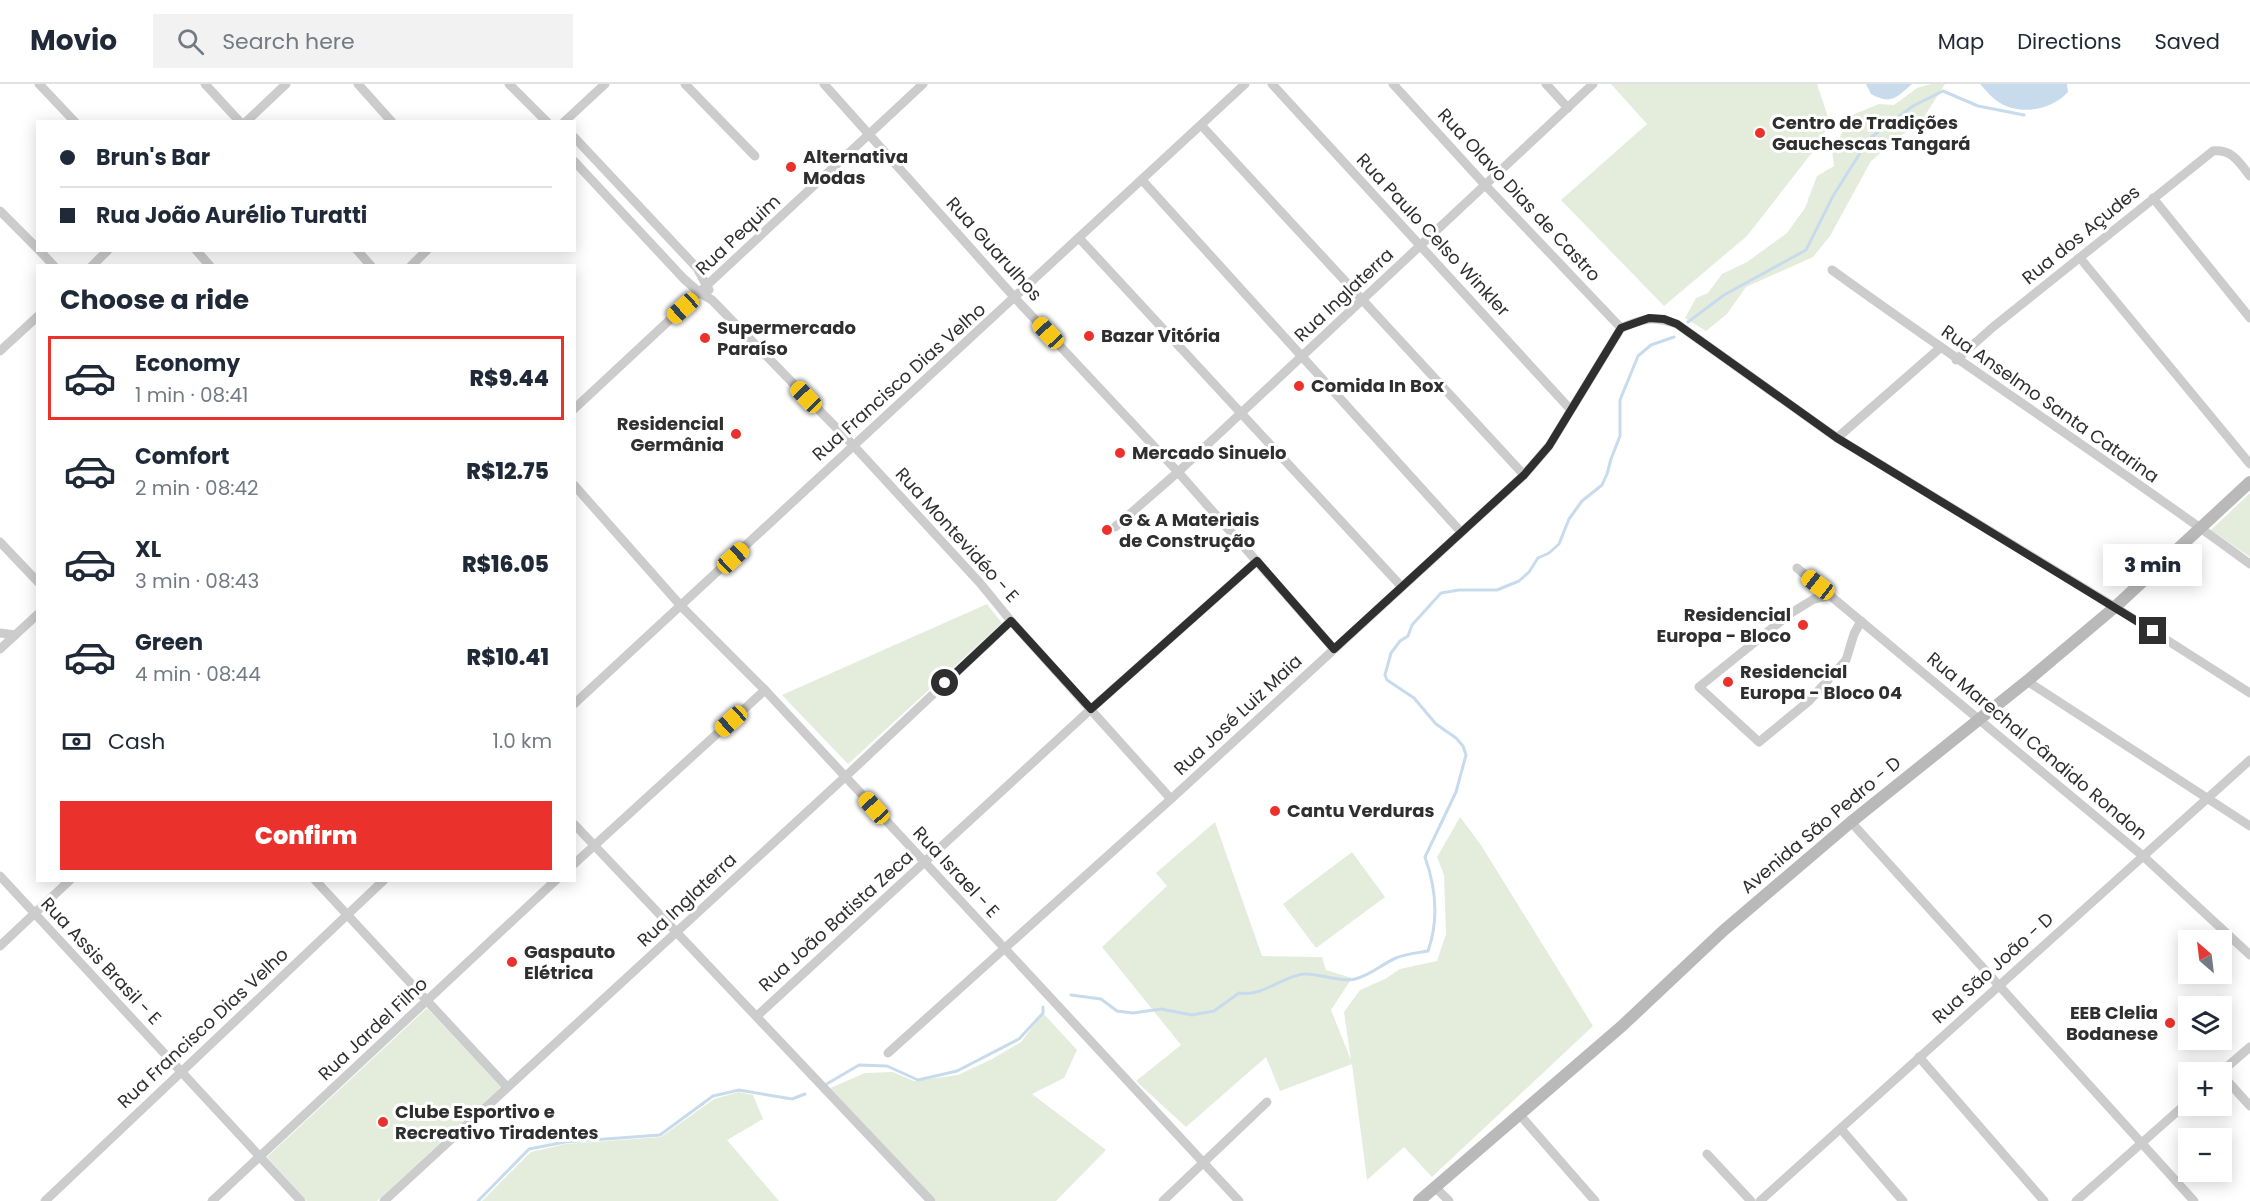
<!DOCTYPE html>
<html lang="en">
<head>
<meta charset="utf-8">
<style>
	:root { --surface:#fff; --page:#f2f2f3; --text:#1f2937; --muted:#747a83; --line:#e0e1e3; --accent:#eb312c }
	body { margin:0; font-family:Poppins,sans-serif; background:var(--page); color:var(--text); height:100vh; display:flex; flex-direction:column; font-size:22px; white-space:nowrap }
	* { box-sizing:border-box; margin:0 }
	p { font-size:20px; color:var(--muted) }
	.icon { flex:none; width:33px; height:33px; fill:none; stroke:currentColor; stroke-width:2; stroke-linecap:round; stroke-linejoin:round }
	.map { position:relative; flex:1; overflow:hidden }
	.drawer { position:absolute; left:36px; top:180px; width:540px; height:618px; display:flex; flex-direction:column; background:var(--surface); border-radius:0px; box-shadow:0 3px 15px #0003 }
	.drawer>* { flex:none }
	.hud { position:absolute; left:36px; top:36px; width:540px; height:132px; border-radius:0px; box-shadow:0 3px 15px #0003; display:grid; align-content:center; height:132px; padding:0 24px; background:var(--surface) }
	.needle { width:39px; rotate:332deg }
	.controls { position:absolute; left:2178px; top:846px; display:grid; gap:12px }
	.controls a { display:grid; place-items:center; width:54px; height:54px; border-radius:0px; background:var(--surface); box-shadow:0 3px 15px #0003; font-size:30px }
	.end { position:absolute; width:27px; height:27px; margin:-14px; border:8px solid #2f2f2f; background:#fff; box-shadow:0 0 0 3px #fff }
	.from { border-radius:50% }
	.bubble { position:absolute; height:42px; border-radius:0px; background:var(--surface); box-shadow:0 3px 15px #0003; font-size:20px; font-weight:800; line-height:42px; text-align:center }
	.car { position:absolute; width:18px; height:36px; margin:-18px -9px; border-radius:8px; box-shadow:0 0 4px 2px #0007; background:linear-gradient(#f5c518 24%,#345 0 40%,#f5c518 0 76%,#345 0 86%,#f5c518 0) }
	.hud b { display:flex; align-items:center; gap:21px; height:57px; font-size:22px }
	.hud b+b { border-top:2px solid var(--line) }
	.hud i { width:15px; height:15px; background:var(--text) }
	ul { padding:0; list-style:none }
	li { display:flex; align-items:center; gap:18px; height:84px; margin:0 12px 9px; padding:0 12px; border:3px solid transparent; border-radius:0px }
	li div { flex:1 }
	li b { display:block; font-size:22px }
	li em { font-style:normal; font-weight:800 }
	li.active { border-color:var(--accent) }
	li>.icon { width:54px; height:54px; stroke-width:1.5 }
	h2 { padding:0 24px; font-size:27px; line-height:72px }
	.pay { display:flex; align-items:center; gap:15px; height:66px; padding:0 24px; font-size:22px }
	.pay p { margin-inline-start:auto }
	.button { display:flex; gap:12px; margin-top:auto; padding:12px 24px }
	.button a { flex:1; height:69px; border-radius:0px; background:var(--accent); color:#fff; font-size:24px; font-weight:800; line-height:69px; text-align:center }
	header { display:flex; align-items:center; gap:36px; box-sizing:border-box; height:84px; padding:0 30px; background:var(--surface); border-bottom:2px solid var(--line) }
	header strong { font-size:28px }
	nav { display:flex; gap:33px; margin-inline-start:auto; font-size:21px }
	.search { width:420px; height:54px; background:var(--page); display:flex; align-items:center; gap:15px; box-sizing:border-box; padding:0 21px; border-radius:0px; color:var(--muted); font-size:22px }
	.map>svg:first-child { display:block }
	.green { fill:#e4eddc }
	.water { fill:#c8dbed }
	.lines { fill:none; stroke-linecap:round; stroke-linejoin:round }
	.stream { stroke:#c8dbed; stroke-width:3 }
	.street { stroke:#ccc; stroke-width:9 }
	.secondary { stroke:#b9b9b9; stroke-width:12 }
	.route { stroke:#2f2f2f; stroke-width:8 }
	.poi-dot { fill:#eb312c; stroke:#fff; stroke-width:2 }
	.labels { text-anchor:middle; stroke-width:6; stroke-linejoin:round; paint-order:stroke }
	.poi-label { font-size:18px; font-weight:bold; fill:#2f2f2f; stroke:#fff; text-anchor:start }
	.street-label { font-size:18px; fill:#2f2f2f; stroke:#fff }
</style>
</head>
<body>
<header>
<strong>Movio</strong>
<div class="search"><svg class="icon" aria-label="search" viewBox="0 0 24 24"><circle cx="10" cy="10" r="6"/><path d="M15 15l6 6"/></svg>Search here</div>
<nav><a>Map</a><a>Directions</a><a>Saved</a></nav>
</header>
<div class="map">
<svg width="2250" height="1117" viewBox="0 0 2250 1117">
	<rect width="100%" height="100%" fill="#fff"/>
	<g class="green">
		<polygon points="1611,0 1817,0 1830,39 1814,66 1747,152 1664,222 1561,116 1647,40"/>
		<polygon points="1931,0 1945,0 1924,33 1871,77 1830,152 1813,173 1746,203 1727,230 1706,247 1685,234 1696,214 1708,209 1722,190 1747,178 1787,149 1805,124 1817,92 1834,82 1832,67 1852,31 1879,20 1894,21 1917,4"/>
		<polygon points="2250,409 2250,473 2211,446"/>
		<polygon points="987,520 1002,539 848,680 782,611"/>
		<polygon points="1460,733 1481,761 1593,942 1432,1093 1404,1063 1367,1096 1352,980 1280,1007 1266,973 1186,1043 1136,997 1181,961 1102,863 1167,802 1156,789 1215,738 1262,872 1322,873 1326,886 1352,894 1331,926 1351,976 1344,928 1360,906 1385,895 1400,885 1437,877 1446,850 1444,791 1437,773"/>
		<polygon points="1352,768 1385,813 1316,864 1283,820"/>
		<polygon points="427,924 501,1003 377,1117 307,1117 267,1073"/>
		<polygon points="1043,929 1077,966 1064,994 1032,1010 1106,1066 1056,1117 936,1117 830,1004 865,989 893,988 914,997 958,991 992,975 1021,958"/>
		<polygon points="739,1008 753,1011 763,1035 727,1056 779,1117 482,1117 531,1068 565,1060 661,1053 714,1015"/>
	</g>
	<g class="water">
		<path d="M1866,0H1912C1896,14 1891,21 1871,10Z"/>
		<path d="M1980,0H2067L2068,8C2051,27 2018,32 1997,17C1991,13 1985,5 1980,0Z"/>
	</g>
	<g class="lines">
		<g class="stream">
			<polyline points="1688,238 1724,211 1806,166 1833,112 1869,55 1913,22 1943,7 1978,22 2024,31"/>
			<path d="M1071,911L1101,915L1117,927L1133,929L1161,925L1192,931L1214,927L1239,909C1263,913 1280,893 1304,890C1319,889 1342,899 1355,895C1371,891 1382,880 1396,874C1405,870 1417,869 1428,867C1439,836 1436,804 1425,773L1456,708L1466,671L1463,662L1456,654L1436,640L1414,614L1387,596L1385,591L1391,569L1400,557L1408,552L1412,541L1441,509L1459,506H1497L1519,497L1529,488L1538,474L1549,469L1559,460L1569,435L1582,417L1602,401L1607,390L1611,375L1620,352V316L1638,272L1651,261L1674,253"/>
			<polyline points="825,1001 859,981 887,982 918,996 957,987 1019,955 1043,929 1043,923"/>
			<polyline points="478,1117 529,1065 565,1058 660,1051 713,1012 739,1006 792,1015 805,1010"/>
		</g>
		<g class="street">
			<polyline points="39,0 75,38"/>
			<polyline points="205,0 240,38"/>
			<polyline points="358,0 392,38"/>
			<polyline points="509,0 547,38"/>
			<polyline points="685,0 755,72"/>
			<polyline points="824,0 1015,214 1178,388 1334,565"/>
			<polyline points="1272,0 1570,325"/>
			<polyline points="1393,0 1486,102 1621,244"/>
			<polyline points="1546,0 1568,24"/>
			<polyline points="246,38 286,0"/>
			<polyline points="564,38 605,0"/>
			<polyline points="1201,41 1524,391"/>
			<polyline points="574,53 697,184 709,206"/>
			<polyline points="574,77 684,195 700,209 712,216 853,361 980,499 1011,537 1171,715"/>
			<polyline points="1142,96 1461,448"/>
			<polyline points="2153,114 2250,234"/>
			<polyline points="0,127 38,165"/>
			<polyline points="1079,154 1401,502"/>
			<polyline points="39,166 54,182"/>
			<polyline points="196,166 210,182"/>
			<polyline points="357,166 371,182"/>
			<polyline points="2080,174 2250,380"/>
			<polyline points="92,182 108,166"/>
			<polyline points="411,182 427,166"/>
			<path d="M1832,186C1970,286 2113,379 2250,480"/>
			<polyline points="0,267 38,232"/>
			<path d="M1956,276L1993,243L2213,67C2232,65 2239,78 2250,92"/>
			<polyline points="574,325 923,0"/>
			<polyline points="1837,354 1940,264"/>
			<polyline points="574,401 681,522 765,606 1239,1117"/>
			<polyline points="1115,443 1178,388 1593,0"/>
			<polyline points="0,458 38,498"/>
			<polyline points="1797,484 2143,772 2250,871"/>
			<polyline points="1831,511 1814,515 1791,529 1699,603 1759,658 1809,617 1846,576 1854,550 1861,537"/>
			<polyline points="0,549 15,551"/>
			<polyline points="0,565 38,530"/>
			<polyline points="2027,597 2250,742"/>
			<polyline points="574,620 1245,0"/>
			<polyline points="1851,738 2194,1117"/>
			<polyline points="574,740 931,1117"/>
			<polyline points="574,780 765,606"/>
			<polyline points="0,792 301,1117"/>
			<polyline points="315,796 507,1003"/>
			<polyline points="0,862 70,796"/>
			<polyline points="757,932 1091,625 1257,477"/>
			<path d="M888,969L1171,715L1524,391L1549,362L1621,244C1644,234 1653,232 1677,240L1837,354L2115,523L2250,609"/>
			<polyline points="1919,973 2044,1117"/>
			<polyline points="2221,988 2250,963"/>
			<polyline points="2222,991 2250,1022"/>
			<polyline points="1520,1031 1595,1117"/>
			<polyline points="1841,1045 1903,1117"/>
			<polyline points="1707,1070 1751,1117"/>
			<polyline points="1435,1103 1449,1117"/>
			<polyline points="45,1117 384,796"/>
			<polyline points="212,1117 556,796"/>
			<polyline points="384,1117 845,693 1011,537"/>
			<polyline points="1163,1117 1267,1018"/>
			<polyline points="1760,1117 2250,676"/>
			<polyline points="2076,1117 2188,1018"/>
		</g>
		<polyline class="secondary" points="1419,1117 1622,942 1723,847 1851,738 2027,597 2115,523 2250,398"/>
	</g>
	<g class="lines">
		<polyline class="route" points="945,599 1011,537 1091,625 1257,477 1334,565 1524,391 1549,362 1621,244 1649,234 1664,235 1677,240 1837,354 2153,547"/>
	</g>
	<g class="poi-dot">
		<circle cx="1760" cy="49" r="6"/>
		<circle cx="791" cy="83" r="6"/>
		<circle cx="1089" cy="252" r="6"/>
		<circle cx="705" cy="254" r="6"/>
		<circle cx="1299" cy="302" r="6"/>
		<circle cx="736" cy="350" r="6"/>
		<circle cx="1120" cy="369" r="6"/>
		<circle cx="1107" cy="446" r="6"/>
		<circle cx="1803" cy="541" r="6"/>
		<circle cx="1728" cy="598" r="6"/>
		<circle cx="1275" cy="727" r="6"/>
		<circle cx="512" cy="878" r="6"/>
		<circle cx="2170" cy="939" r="6"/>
		<circle cx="383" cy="1038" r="6"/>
	</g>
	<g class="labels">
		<g class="poi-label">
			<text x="1772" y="45">Centro de Tradições<tspan x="1772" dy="21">Gauchescas Tangará</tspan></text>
			<text x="803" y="79">Alternativa<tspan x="803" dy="21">Modas</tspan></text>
			<text x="717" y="250">Supermercado<tspan x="717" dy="21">Paraíso</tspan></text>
			<text x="1101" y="258">Bazar Vitória</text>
			<text x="1311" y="308">Comida In Box</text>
			<text x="724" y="346" text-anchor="end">Residencial<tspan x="724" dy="21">Germânia</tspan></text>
			<text x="1132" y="375">Mercado Sinuelo</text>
			<text x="1119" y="442">G &amp; A Materiais<tspan x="1119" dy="21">de Construção</tspan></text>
			<text x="1791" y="537" text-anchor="end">Residencial<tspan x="1791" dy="21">Europa - Bloco</tspan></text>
			<text x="1740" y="594">Residencial<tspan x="1740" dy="21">Europa - Bloco 04</tspan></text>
			<text x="1287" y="733">Cantu Verduras</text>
			<text x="524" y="874">Gaspauto<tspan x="524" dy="21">Elétrica</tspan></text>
			<text x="2158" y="935" text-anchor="end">EEB Clelia<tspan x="2158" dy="21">Bodanese</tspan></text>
			<text x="395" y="1034">Clube Esportivo e<tspan x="395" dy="21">Recreativo Tiradentes</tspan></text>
		</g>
		<g class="street-label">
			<text transform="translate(1519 111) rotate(47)" y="6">Rua Olavo Dias de Castro</text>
			<text transform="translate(738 151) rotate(-43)" y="6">Rua Pequim</text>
			<text transform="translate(1433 151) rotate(47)" y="6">Rua Paulo Celso Winkler</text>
			<text transform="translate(2081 151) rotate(-39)" y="6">Rua dos Açudes</text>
			<text transform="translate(994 165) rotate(48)" y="6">Rua Guarulhos</text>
			<text transform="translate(1344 211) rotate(-43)" y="6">Rua Inglaterra</text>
			<text transform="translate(899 298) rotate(-42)" y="6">Rua Francisco Dias Velho</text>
			<text transform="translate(2050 320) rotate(35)" y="6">Rua Anselmo Santa Catarina</text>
			<text transform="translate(957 451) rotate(48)" y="6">Rua Montevidéo - E</text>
			<text transform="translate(1238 631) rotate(-43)" y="6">Rua José Luiz Maia</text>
			<text transform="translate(2037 662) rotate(40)" y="6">Rua Marechal Cândido Rondon</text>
			<text transform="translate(1821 741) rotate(-40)" y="6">Avenida São Pedro - D</text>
			<text transform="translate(956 788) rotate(47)" y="6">Rua Israel - E</text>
			<text transform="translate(687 816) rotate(-43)" y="6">Rua Inglaterra</text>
			<text transform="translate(836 837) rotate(-42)" y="6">Rua João Batista Zeca</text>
			<text transform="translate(101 877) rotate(47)" y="6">Rua Assis Brasil - E</text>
			<text transform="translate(1993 884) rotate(-42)" y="6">Rua São João - D</text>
			<text transform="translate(203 944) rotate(-43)" y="6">Rua Francisco Dias Velho</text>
			<text transform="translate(373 945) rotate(-43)" y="6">Rua Jardel Filho</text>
		</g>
	</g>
</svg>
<div class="controls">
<a><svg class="needle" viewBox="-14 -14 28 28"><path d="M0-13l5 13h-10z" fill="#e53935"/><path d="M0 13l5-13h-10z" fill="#747a83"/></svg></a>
<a><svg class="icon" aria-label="layers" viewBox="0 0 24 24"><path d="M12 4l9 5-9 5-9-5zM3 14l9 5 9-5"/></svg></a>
<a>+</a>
<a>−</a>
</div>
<i class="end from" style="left:945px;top:599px"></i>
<i class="end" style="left:2153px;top:547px"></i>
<div class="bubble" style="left:2103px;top:460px;width:99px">3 min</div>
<i class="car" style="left:683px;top:224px;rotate:228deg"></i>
<i class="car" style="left:1048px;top:249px;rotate:317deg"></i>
<i class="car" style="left:806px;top:313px;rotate:316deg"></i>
<i class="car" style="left:733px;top:474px;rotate:47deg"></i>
<i class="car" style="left:1818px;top:501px;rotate:308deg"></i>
<i class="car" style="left:731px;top:637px;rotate:228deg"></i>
<i class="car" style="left:874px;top:724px;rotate:318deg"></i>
<div class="hud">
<b><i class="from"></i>Brun's Bar</b>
<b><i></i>Rua João Aurélio Turatti</b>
</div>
<section class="drawer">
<h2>Choose a ride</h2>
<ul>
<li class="active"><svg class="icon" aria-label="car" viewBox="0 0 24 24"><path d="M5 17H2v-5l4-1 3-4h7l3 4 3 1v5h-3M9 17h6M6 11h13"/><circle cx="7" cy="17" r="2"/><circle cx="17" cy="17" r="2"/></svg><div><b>Economy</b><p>1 min · 08:41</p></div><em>R$9.44</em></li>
<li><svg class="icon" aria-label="car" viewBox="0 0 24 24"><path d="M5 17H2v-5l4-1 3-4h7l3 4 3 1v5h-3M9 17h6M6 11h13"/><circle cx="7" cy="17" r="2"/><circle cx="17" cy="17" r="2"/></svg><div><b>Comfort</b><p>2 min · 08:42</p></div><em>R$12.75</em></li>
<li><svg class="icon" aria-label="car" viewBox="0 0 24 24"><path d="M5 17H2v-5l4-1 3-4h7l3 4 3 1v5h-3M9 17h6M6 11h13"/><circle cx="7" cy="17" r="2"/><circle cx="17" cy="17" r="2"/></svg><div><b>XL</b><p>3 min · 08:43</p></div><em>R$16.05</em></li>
<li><svg class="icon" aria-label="car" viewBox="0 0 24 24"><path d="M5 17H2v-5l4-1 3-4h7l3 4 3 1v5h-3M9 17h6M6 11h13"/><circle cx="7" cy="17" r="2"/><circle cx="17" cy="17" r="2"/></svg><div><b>Green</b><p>4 min · 08:44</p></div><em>R$10.41</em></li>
</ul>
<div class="pay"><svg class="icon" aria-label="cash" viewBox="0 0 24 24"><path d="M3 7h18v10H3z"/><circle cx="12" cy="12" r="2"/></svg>Cash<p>1.0 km</p></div>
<div class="button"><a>Confirm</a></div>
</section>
</div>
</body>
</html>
